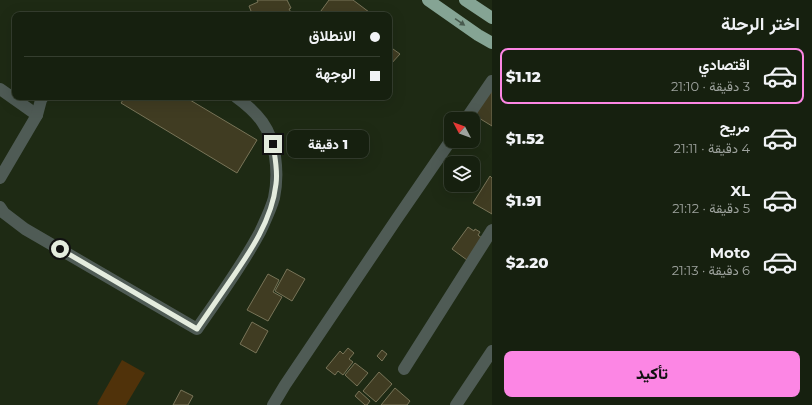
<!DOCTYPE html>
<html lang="ar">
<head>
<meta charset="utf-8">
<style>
	:root { --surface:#16200f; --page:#1f2818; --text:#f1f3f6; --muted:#9ea39e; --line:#353e2f; --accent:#fc86e4 }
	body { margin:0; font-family:Montserrat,Vazirmatn,sans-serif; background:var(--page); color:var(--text); direction:rtl; height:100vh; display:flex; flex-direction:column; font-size:15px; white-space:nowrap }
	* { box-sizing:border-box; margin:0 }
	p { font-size:13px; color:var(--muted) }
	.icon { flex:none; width:22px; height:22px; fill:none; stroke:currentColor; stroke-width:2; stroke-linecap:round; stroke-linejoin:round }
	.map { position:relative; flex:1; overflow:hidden; direction:ltr }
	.details { display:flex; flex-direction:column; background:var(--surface); width:320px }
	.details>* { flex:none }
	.top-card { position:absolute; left:12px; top:12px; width:380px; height:88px; border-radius:8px; box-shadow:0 4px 16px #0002,0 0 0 1px var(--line); direction:rtl; display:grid; align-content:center; height:88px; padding:0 12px; background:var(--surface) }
	.needle { width:26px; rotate:311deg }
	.fabs { position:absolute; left:444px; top:112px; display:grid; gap:8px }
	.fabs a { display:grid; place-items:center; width:36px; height:36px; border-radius:8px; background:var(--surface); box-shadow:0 4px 16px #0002,0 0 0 1px var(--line); font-size:20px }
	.end { position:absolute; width:18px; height:18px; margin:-9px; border:5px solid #e4ecde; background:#111; box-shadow:0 0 0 2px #111 }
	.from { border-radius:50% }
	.bubble { position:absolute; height:28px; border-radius:8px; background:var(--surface); box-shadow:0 4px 16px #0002,0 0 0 1px var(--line); font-size:13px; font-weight:800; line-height:28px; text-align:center; direction:rtl }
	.top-card b { display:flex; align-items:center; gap:14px; height:38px; font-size:15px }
	.top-card b+b { border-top:1px solid var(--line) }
	.top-card i { width:10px; height:10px; background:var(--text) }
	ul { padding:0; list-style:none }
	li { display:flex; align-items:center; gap:12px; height:56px; margin:0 8px 6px; padding:0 4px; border:2px solid transparent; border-radius:8px }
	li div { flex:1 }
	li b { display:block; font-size:15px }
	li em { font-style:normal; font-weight:800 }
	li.active { border-color:var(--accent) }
	li>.icon { width:36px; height:36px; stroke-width:1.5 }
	h2 { padding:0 12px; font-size:18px; line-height:48px }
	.action { display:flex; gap:8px; margin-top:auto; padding:8px 12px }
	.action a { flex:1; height:46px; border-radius:8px; background:var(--accent); color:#111; font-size:16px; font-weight:800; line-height:46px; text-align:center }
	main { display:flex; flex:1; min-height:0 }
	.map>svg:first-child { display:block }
	.green { fill:#50320a }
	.building { fill:#403c22; stroke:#787458 }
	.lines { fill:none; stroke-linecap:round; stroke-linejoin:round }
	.minor { stroke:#4f5b55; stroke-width:12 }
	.highway { stroke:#85a494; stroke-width:12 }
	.oneway { fill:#485a4e }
	.route { stroke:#e4ecde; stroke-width:5 }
</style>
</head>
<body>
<main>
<section class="details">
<h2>اختر الرحلة</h2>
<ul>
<li class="active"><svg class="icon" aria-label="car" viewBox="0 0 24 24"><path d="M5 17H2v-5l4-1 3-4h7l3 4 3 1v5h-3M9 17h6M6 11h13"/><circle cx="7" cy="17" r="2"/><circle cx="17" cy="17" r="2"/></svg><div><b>اقتصادي</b><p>3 دقيقة · 21:10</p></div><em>$1.12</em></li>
<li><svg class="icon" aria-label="car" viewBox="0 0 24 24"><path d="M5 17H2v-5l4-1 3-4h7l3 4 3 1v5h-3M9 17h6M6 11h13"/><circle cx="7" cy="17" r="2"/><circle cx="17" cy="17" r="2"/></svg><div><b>مريح</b><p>4 دقيقة · 21:11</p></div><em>$1.52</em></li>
<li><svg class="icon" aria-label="car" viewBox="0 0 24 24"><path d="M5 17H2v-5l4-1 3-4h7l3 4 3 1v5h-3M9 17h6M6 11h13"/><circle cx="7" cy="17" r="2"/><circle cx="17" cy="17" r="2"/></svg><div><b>XL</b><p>5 دقيقة · 21:12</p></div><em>$1.91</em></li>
<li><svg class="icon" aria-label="car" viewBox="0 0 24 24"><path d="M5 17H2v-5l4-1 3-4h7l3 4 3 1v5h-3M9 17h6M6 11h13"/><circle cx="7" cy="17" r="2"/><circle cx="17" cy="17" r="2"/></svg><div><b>Moto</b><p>6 دقيقة · 21:13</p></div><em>$2.20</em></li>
</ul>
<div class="action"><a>تأكيد</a></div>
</section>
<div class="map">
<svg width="492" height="405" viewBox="0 0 492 405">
	<rect width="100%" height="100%" fill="#1e2a14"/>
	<polygon class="green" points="122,360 145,373 126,405 99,405 97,404"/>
	<g class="building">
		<polygon points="257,0 287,0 291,8 289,9 292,14 290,15 251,15 250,12 251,11 249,6 258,2"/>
		<polygon points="329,0 353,0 373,15 344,15 340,12 337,15 318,15"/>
		<polygon points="393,49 400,54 390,65 389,64 389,55"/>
		<polygon points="492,88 492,126 474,115"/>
		<polygon points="125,97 185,97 257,140 237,173 121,103"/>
		<polygon points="490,176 492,178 492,214 473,203"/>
		<polygon points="468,227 474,231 475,229 480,232 478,235 483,239 467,260 452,249"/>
		<polygon points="287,269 305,279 292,301 275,291"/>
		<polygon points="268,274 279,280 273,292 282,297 268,321 247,310"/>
		<polygon points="252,322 268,331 256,353 240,344"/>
		<polygon points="348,348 354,353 349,359 353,362 343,375 338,371 335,375 326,368 340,351 343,354"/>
		<polygon points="382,350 387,354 382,361 377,356"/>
		<polygon points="355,363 368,373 357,386 345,375"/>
		<polygon points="379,372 392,384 376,402 363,391"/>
		<polygon points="395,388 410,401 407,405 381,405"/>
		<polygon points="181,390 193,396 188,405 173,405"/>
		<polygon points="359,391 370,401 367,405 365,405 355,396"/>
	</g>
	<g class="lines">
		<g class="minor">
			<polyline points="0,89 37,115"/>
			<polyline points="466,119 492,81"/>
			<polyline points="0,178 37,115 41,100 43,97"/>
			<path d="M0,207L4,213L25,229L197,329C219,297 242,266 260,232C265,221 271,209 274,198C277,184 277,170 275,156C271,128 258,113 236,97"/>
			<polyline points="404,369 492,230"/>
			<polyline points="273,405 285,385 396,220 451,140"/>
			<polyline points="456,405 492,351"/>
		</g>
		<g class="highway">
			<polyline points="428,0 478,35 492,43"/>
			<polyline points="465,0 492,18"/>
		</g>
	</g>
	<defs><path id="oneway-solid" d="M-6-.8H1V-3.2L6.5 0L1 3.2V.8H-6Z"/></defs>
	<use class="oneway" href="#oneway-solid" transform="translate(460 22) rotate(35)"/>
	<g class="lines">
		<path class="route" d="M60,249L197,329C208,313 219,297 230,281C250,252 272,220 276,184C278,171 275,158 273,144"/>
	</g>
</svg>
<div class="fabs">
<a><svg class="needle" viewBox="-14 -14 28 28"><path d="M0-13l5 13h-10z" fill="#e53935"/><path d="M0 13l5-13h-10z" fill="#9ea39e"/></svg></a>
<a><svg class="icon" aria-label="layers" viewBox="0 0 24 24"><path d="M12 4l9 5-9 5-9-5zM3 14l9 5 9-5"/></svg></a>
</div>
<i class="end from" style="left:60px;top:249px"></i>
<i class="end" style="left:273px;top:144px"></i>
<div class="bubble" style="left:287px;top:130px;width:82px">1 دقيقة</div>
<div class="top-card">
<b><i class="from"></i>الانطلاق</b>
<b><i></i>الوجهة</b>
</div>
</div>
</main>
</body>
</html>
